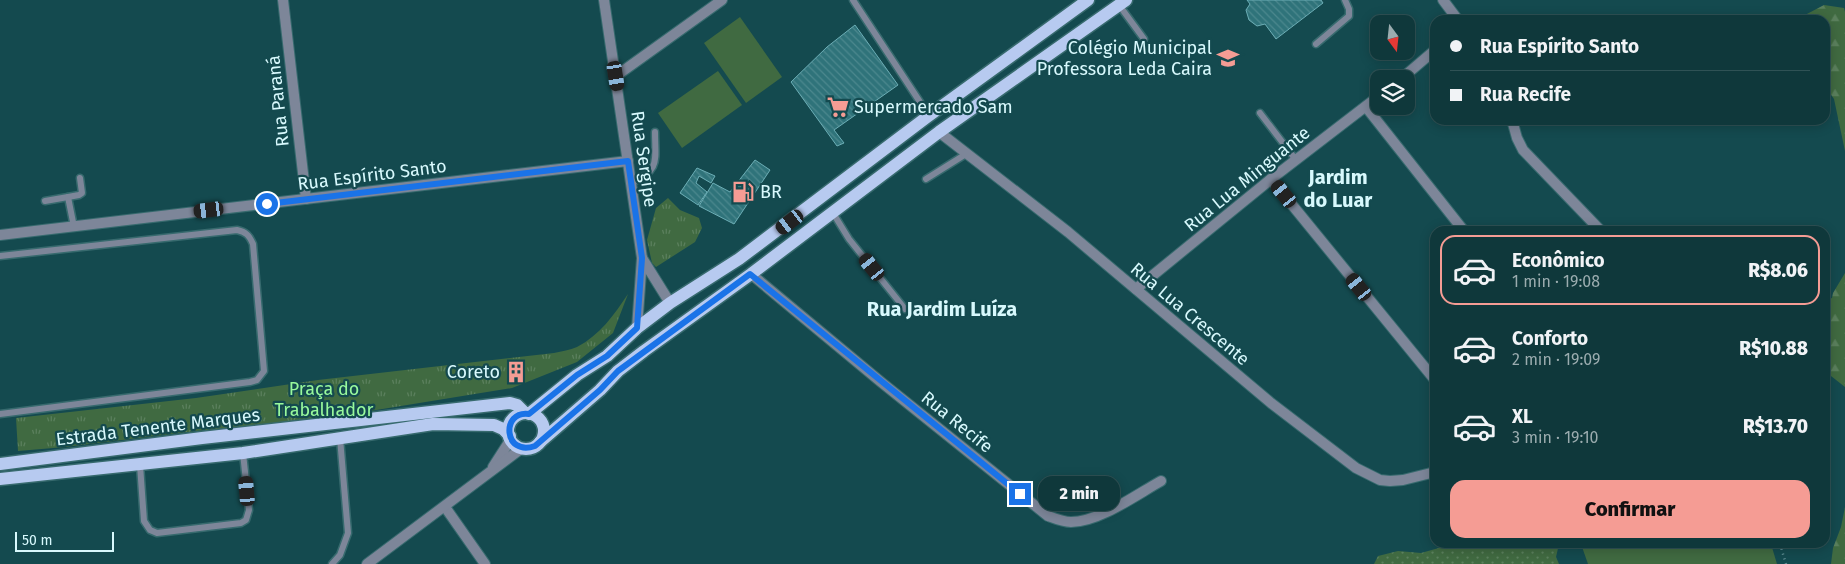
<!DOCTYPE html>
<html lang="pt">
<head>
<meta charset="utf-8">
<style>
	:root { --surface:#0f383b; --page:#183f42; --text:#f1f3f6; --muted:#9bacaf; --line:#2f5255; --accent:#f59c94 }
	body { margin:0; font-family:"Fira Sans",sans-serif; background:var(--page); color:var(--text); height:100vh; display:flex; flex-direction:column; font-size:19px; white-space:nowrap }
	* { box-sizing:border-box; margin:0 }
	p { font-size:16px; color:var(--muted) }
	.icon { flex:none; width:28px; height:28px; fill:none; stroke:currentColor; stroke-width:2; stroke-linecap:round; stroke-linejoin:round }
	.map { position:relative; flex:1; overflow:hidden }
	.panel { position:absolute; left:1430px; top:226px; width:400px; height:322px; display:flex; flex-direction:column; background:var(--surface); border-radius:15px; box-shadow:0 2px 12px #0003,0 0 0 1px var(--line) }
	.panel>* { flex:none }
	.top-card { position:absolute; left:1430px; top:15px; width:400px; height:110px; border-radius:15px; box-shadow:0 2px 12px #0003,0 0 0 1px var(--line); display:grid; align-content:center; height:110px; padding:0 20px; background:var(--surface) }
	.needle { width:32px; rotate:165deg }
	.buttons { position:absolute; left:1370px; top:15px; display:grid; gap:10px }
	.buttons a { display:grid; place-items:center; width:45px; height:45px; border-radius:10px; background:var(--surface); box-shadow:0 2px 12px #0003,0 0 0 1px var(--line); font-size:25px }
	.scale { position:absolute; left:15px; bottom:12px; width:99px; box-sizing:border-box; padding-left:5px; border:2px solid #d8f9fd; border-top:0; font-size:14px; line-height:18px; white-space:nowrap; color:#d8f9fd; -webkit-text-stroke:4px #144a4f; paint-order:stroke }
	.end { position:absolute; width:22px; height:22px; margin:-11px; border:6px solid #1a73e8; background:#fff; box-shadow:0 0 0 2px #fff }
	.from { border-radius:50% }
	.bubble { position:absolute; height:35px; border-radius:15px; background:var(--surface); box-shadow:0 2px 12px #0003,0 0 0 1px var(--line); font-size:16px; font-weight:800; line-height:35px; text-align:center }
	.car { position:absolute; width:15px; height:30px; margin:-15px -8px; border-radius:6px; box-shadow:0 0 4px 1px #0007; background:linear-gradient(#222 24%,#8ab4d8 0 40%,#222 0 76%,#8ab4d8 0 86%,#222 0) }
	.top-card b { display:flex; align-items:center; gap:18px; height:48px; font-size:19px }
	.top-card b+b { border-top:1px solid var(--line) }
	.top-card i { width:12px; height:12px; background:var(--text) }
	ul { padding:9px 0 0; list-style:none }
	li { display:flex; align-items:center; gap:15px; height:70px; margin:0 10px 8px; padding:0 10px; border:2px solid transparent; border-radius:15px }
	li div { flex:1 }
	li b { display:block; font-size:19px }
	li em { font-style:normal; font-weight:800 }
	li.current { border-color:var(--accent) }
	li>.icon { width:45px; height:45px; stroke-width:1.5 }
	.button { display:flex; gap:10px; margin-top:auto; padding:10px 20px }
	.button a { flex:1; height:58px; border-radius:15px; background:var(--accent); color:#111; font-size:20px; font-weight:800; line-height:58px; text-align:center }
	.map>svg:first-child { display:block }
	.grass { fill:url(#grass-dots) }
	.forest { fill:url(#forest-firs) }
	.park { fill:url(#park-tufts) }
	.pitch { fill:#406a41 }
	.building { fill:url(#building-back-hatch); stroke:#6caeb6 }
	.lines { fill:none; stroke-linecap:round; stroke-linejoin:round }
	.service-casing { stroke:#376a6e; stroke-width:9 }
	.minor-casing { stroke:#376a6e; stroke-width:12 }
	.primary-casing { stroke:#376a6e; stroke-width:15 }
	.path { stroke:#669398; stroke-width:2.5; stroke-dasharray:1 4; stroke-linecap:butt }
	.service { stroke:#7d8699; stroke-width:6 }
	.minor { stroke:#7d8699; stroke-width:10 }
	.primary { stroke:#b7caf0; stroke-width:12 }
	.route { stroke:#1a73e8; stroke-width:6 }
	.labels { text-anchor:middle; stroke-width:4.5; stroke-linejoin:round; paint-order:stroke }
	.poi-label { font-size:18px; fill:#d8f9fd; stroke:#144a4f; text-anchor:end }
	.street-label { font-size:18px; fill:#d8f9fd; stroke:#144a4f }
	.park-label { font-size:18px; fill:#98f99c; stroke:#144a4f }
	.quarter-label { font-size:20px; font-weight:bold; fill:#d8f9fd; stroke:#144a4f }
</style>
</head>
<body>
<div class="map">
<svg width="1845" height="564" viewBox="0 0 1845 564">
	<defs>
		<pattern id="grass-dots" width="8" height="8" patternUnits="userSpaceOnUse" patternTransform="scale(1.25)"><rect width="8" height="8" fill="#406a41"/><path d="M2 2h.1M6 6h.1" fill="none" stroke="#5b805d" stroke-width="1.8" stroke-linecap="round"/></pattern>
		<pattern id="forest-firs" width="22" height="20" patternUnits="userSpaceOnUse" patternTransform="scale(1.25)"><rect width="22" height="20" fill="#406a41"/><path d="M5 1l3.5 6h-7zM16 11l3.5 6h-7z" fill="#5b805d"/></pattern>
		<pattern id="park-tufts" width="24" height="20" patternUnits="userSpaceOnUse" patternTransform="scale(1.25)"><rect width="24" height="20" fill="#406a41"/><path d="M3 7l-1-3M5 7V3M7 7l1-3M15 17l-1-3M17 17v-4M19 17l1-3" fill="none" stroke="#5b805d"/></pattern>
		<pattern id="building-back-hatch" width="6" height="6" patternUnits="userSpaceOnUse" patternTransform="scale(1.25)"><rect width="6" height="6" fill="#2f737a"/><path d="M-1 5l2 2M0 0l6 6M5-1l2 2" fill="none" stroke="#4c888e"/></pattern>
	</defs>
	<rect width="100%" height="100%" fill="#144a4f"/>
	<polygon class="grass" points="1453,544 1559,544 1556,557 1559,564 1374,564 1378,556 1398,551 1421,553"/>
	<g class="forest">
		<polygon points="1824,5 1844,8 1845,12 1845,151 1834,99 1825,86 1825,20 1802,20 1805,15"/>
		<polygon points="1845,273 1845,387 1831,376 1825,353 1825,336 1829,312 1826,300 1832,298 1833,293"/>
		<polygon points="1845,507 1845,564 1831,564 1833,548 1841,527"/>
	</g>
	<g class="park">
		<polygon points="668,198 680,210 699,218 702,228 695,242 656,267 652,263 647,240 656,208"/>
		<path d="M628,294L613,333L577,362L512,388L321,419L196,431L65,447L18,451L16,418L196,398L318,380L554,353C562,351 570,350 577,347C600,335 614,315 628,294Z"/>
	</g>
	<g class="pitch">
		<polygon points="740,17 782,77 746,103 704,43"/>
		<polygon points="718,71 742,105 682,148 658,113"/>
		<polygon points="1581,544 1771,544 1777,564 1588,564"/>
	</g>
	<g class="building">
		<polygon points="1247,0 1321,0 1323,3 1276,39 1265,24 1257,26 1249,20 1246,10 1250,4"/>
		<polygon points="855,25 898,85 834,130 844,143 837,146 791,82 827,47"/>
		<polygon points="755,160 770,170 734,224 699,206 713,183 730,192"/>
		<polygon points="697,168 715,176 711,183 699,176 696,183 707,192 698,205 680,193"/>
		<circle cx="516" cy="372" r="8"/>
	</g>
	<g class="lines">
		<g class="service-casing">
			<g id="service">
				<polyline points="853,0 920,102 927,117"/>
				<polyline points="1119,5 1144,39"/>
				<polyline points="1316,44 1349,16 1349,9 1345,0"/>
				<polyline points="1260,113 1296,160"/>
				<polyline points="926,179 966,154"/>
				<path d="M631,183C661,170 655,160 655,132"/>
				<polyline points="45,201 68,197"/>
				<polyline points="833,213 849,239 905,309"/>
				<polyline points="74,227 68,197 79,195 82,193 80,178"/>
				<path d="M0,256L237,230C246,232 249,235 253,244L264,371L257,380L250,382L0,414"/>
				<polyline points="140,465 144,521 150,530 157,533 241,523 246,520 249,510 243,453"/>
				<polyline points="332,564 340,555 348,533 340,438"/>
			</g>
		</g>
		<g class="minor-casing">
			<g id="minor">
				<polyline points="283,0 306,199"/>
				<polyline points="604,0 642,258 637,328"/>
				<polyline points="1443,0 1458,20"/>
				<polyline points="616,76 722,0"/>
				<polyline points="1401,79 1435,50"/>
				<polyline points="1366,107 1464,231"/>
				<polyline points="1512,120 1517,138 1523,150 1601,231"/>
				<polyline points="939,132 1068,232 1271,403 1356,468 1380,480 1390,481 1403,480 1435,472"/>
				<polyline points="1271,179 1435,380"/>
				<polyline points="0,235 628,161"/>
				<polyline points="642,258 670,303"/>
				<path d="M751,274L881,382L1048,516C1056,519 1063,522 1071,522C1099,522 1136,495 1161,481"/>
				<polyline points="1136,289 1271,179 1379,96"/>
				<polyline points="493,467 511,439"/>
				<polyline points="445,507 485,564"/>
				<polyline points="367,564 522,448"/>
			</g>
		</g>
		<g class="primary-casing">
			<g id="primary">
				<circle cx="526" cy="431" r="18"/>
				<polyline points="529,414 577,375 607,356 637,328 670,303 739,259 927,117 1088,0"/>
				<polyline points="540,442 600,390 618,371 644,351 751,274 939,132 1126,0"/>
				<polyline points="0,464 202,438 510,403 517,405 525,413"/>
				<polyline points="0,479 243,453 433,424 494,425 503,429 510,436"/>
			</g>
		</g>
		<polyline class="path" points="1780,544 1786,564"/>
		<use href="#service" class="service"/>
		<use href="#minor" class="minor"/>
		<use href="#primary" class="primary"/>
	</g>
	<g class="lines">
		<path class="route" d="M267,204L628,161L642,258L637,328L607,356L577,375L529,414C501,410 503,457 535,446L600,390L618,371L750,274L1020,494"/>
	</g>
	<defs>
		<g id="school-bare" transform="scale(1.725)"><path d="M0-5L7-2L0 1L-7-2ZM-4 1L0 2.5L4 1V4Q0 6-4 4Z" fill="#f59c94" stroke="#144a4f" stroke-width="2.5" paint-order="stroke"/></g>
		<g id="supermarket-bare" transform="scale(1.725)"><path d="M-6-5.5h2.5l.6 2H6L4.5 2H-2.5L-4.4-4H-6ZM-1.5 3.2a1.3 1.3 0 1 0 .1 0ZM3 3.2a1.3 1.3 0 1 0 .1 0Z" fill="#f59c94" stroke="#144a4f" stroke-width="2.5" paint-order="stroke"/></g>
		<g id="fuel-bare" transform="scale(1.725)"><path d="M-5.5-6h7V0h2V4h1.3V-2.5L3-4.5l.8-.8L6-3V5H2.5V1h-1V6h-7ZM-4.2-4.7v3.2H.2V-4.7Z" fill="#f59c94" stroke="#144a4f" stroke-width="2.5" paint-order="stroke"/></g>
		<g id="building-bare" transform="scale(1.725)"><path d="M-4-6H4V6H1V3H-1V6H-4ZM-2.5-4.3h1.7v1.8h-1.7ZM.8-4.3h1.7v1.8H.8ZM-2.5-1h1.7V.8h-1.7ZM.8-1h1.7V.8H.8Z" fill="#f59c94" stroke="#144a4f" stroke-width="2.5" paint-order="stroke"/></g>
	</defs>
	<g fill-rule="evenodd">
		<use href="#school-bare" x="1228" y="58"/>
		<use href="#supermarket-bare" x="838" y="107"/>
		<use href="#fuel-bare" x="743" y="192"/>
		<use href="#building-bare" x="516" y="372"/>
	</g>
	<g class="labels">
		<g class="poi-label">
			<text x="1212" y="54">Colégio Municipal<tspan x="1212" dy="21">Professora Leda Caira</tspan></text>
			<text x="854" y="113" text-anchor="start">Supermercado Sam</text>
			<text x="760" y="198" text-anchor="start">BR</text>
			<text x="500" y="378">Coreto</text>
		</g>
		<g class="street-label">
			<text transform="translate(278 101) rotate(-96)" y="6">Rua Paraná</text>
			<text transform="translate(644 159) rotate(82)" y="6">Rua Sergipe</text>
			<text transform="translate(372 175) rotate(-7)" y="6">Rua Espírito Santo</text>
			<text transform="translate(1247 179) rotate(-39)" y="6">Rua Lua Minguante</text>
			<text transform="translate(1190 314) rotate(40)" y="6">Rua Lua Crescente</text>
			<text transform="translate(957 422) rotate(39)" y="6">Rua Recife</text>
			<text transform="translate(158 427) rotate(-7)" y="6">Estrada Tenente Marques</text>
		</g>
		<g class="park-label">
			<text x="324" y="395">Praça do<tspan x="324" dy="21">Trabalhador</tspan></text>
		</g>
		<g class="quarter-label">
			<text x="1338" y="184">Jardim<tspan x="1338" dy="23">do Luar</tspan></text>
			<text x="942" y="316">Rua Jardim Luíza</text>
		</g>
	</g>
</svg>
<div class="buttons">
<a><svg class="needle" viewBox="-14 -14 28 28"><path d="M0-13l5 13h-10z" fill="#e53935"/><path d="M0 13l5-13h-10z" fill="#9bacaf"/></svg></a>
<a><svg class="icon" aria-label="layers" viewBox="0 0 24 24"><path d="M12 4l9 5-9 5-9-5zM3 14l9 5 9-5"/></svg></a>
</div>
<div class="scale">50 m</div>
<i class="end from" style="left:267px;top:204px"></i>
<i class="end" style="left:1020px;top:494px"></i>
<div class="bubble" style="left:1038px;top:476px;width:82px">2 min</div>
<i class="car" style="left:616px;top:76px;rotate:171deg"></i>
<i class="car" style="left:1284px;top:194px;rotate:321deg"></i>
<i class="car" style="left:209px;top:210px;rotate:263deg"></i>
<i class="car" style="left:790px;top:222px;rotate:233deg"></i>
<i class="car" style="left:872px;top:267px;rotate:321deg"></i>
<i class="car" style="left:1359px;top:287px;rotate:321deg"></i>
<i class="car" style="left:247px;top:491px;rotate:355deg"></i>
<div class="top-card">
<b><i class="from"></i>Rua Espírito Santo</b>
<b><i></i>Rua Recife</b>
</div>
<section class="panel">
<ul>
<li class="current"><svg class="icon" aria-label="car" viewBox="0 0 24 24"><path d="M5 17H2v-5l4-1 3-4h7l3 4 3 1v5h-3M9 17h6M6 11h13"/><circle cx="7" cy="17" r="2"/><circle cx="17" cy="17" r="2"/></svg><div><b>Econômico</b><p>1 min · 19:08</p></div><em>R$8.06</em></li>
<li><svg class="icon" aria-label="car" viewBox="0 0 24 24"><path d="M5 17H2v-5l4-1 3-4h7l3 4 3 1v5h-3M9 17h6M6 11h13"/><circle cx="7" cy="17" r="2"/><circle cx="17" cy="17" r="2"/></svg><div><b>Conforto</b><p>2 min · 19:09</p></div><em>R$10.88</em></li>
<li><svg class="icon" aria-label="car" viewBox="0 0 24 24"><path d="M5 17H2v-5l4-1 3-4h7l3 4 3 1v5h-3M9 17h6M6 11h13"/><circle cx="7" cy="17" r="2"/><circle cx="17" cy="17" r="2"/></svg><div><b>XL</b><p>3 min · 19:10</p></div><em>R$13.70</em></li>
</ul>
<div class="button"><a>Confirmar</a></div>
</section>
</div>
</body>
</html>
